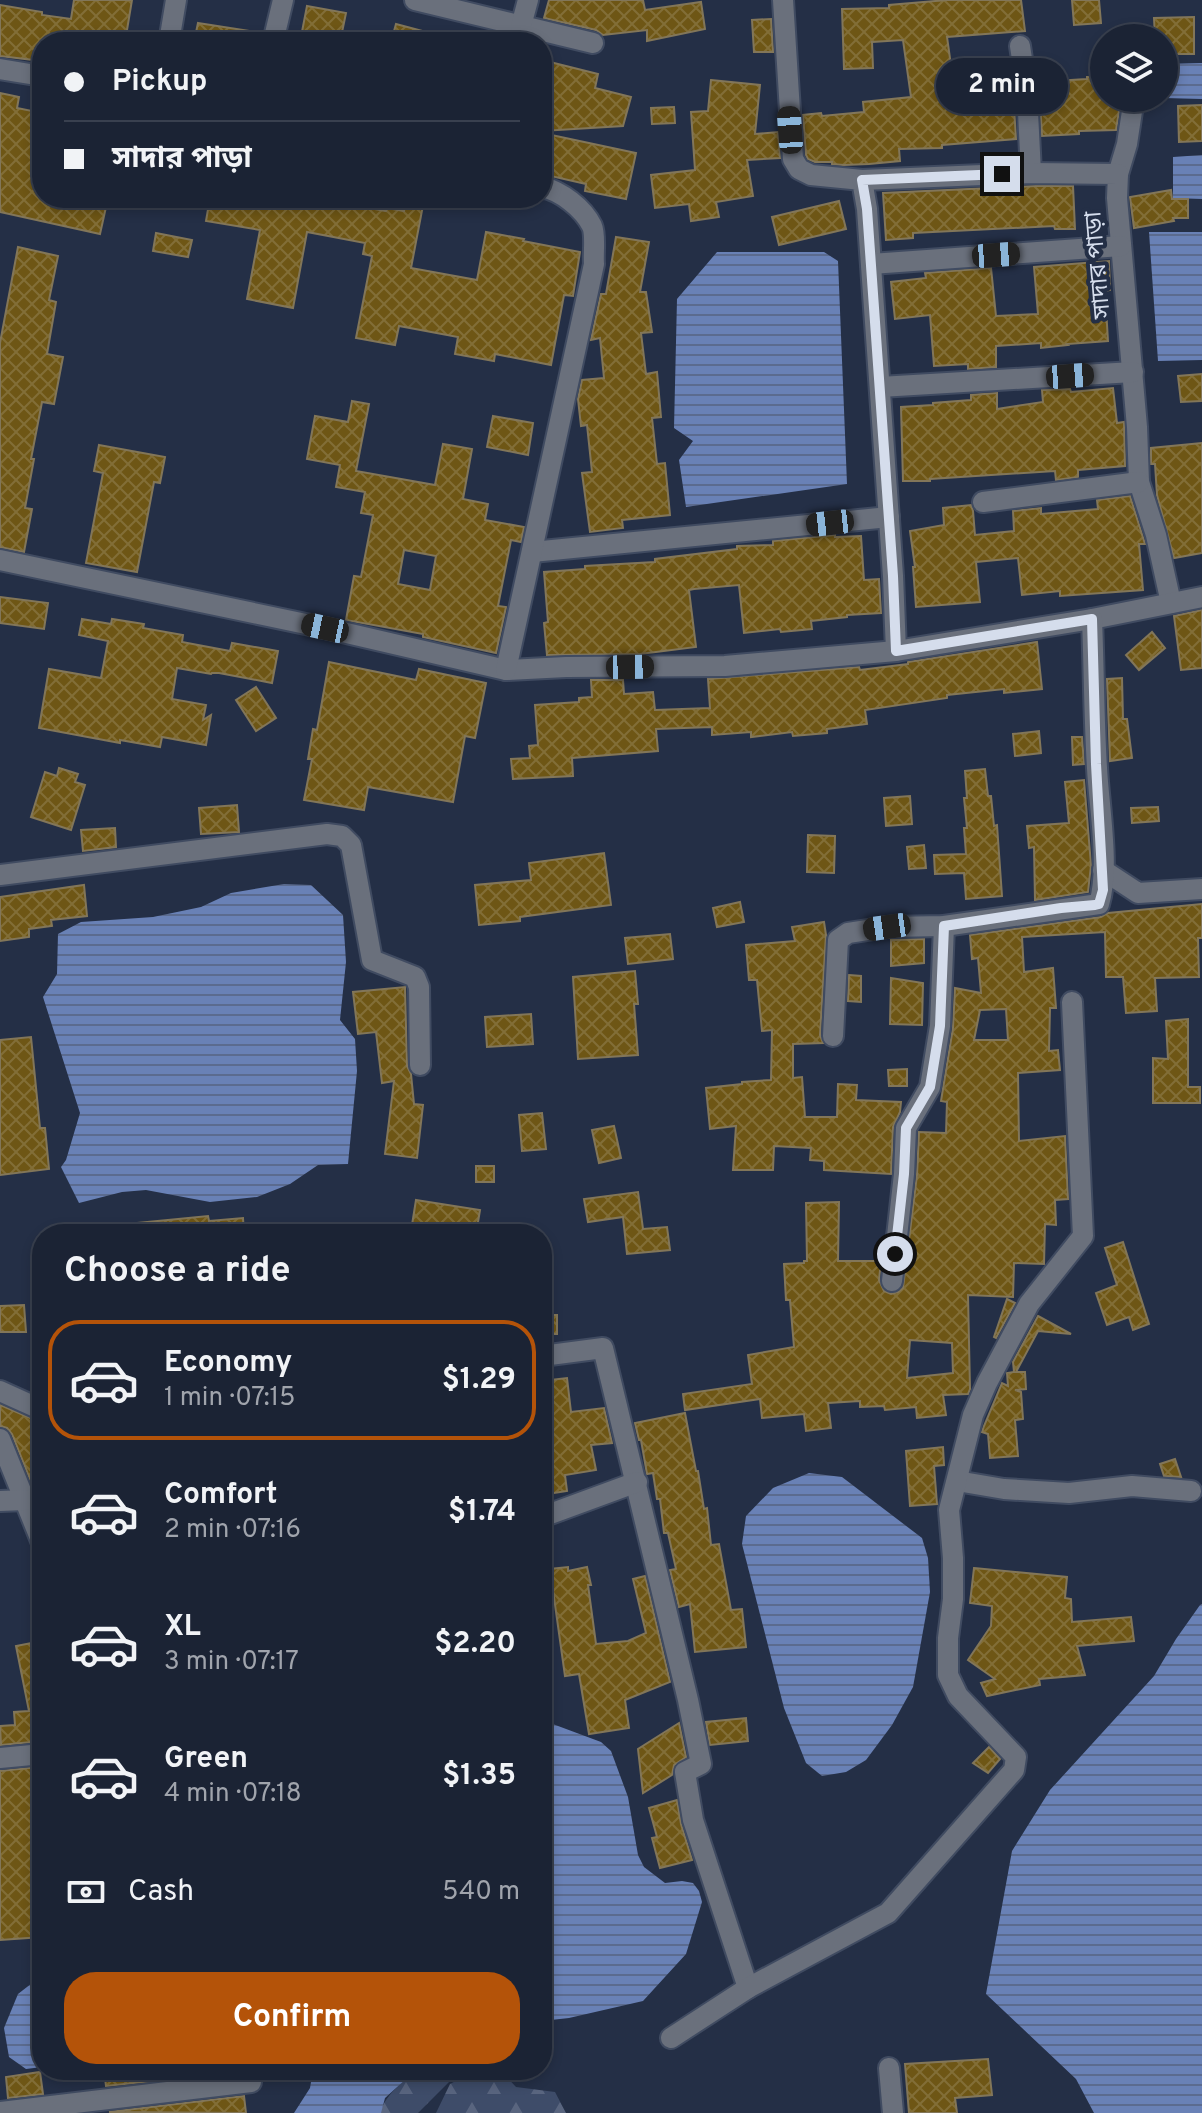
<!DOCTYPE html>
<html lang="en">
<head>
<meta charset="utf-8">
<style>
	:root { --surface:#1b2334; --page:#282f40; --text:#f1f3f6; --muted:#a0a4ac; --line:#39404f; --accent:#b45309 }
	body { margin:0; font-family:Overpass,"Noto Sans Bengali",sans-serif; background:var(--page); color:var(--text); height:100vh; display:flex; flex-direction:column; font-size:30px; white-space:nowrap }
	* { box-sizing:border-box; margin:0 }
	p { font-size:26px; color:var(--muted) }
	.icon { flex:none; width:44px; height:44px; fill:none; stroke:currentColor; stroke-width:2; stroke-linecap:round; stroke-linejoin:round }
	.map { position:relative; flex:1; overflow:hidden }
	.panel { position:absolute; left:32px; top:1224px; width:520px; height:856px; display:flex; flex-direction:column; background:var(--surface); border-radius:32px; box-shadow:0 4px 12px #0003,0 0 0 2px var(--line) }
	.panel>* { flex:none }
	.guide { position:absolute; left:32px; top:32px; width:520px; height:176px; border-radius:32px; box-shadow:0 4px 12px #0003,0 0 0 2px var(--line); display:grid; align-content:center; height:176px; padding:0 32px; background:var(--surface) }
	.controls { position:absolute; left:1090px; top:24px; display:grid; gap:16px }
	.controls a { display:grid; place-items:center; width:88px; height:88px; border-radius:50%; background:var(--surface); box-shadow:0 4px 12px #0003,0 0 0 2px var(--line); font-size:40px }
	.end { position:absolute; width:36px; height:36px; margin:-18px; border:10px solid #d5ddec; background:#111; box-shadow:0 0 0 4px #111 }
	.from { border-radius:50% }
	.bubble { position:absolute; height:56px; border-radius:28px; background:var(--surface); box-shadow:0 4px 12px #0003,0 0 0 2px var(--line); font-size:26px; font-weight:700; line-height:56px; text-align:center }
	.car { position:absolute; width:24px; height:48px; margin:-24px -12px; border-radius:10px; box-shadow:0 0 6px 2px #0007; background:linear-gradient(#222 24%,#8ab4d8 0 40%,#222 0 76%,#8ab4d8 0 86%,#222 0) }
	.guide b { display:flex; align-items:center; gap:28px; height:76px; font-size:30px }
	.guide b+b { border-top:2px solid var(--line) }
	.guide i { width:20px; height:20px; background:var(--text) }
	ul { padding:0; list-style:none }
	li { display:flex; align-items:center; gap:24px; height:120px; margin:0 16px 12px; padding:0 16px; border:4px solid transparent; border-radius:32px }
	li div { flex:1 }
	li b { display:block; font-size:30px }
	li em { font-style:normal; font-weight:700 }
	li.selected { border-color:var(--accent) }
	li>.icon { width:72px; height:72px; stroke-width:1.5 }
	h2 { padding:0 32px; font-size:36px; line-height:96px }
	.pay { display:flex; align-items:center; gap:20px; height:88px; padding:0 32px; font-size:30px }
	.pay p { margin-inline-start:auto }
	.button { display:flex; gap:16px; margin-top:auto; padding:16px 32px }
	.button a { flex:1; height:92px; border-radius:32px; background:var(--accent); color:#fff; font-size:32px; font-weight:700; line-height:92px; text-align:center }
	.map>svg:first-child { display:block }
	.forest { fill:url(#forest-firs) }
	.water { fill:url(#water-rules) }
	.building { fill:url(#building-cross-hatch); stroke:#827659; stroke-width:2; fill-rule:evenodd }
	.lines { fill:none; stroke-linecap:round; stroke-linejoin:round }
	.minor-casing { stroke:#404b61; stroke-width:24 }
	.minor { stroke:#6a707c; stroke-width:20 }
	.route { stroke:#d5ddec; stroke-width:10 }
	.labels { text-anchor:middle; stroke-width:8; stroke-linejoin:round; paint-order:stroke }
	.street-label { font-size:24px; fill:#d5ddec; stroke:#242f46 }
</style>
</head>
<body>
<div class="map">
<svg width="1202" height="2113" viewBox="0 0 1202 2113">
	<defs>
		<pattern id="forest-firs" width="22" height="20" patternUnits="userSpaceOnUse" patternTransform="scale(2)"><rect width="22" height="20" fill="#3e4c69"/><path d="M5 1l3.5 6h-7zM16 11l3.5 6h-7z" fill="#59657f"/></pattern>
		<pattern id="water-rules" width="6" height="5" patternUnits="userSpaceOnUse" patternTransform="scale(2)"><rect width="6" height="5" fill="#6981b6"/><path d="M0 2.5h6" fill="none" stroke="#5b6b8f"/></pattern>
		<pattern id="building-cross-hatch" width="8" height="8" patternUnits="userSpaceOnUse" patternTransform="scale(2)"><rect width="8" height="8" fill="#6e5615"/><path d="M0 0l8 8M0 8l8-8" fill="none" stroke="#826e37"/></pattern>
	</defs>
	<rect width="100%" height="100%" fill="#242f46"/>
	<g class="forest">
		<path d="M411,2070H461L418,2113H380C388,2090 400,2089 411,2070Z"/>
		<polygon points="476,2070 500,2070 516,2087 555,2092 566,2113 436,2113 450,2084"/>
	</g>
	<g class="water">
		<polygon points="1202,63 1202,99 1164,98 1164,64"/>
		<polygon points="1202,155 1202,199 1173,198 1173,157"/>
		<polygon points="1149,232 1202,232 1202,360 1158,361"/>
		<polygon points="717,252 824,252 838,261 847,484 686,507 679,460 693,441 674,428 677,299"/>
		<polygon points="284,884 311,885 343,915 346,962 340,1020 355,1039 357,1071 348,1164 318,1165 290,1184 257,1197 210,1202 146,1190 122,1192 79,1203 61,1167 66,1160 80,1113 43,997 57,974 58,934 81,922 153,917 201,907 231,893"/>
		<polygon points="809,1473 842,1477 922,1538 928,1558 930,1592 913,1687 892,1725 866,1760 846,1772 822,1776 806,1763 784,1708 742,1544 746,1516 773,1488"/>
		<polygon points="1202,1604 1202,2113 1094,2113 1076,2079 986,1994 1012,1851 1050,1790 1154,1676 1176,1639 1200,1605"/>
		<polygon points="542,1720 601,1742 611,1751 628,1797 638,1855 644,1867 665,1883 682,1881 693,1883 699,1891 702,1902 686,1954 643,2001 569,2018 542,2021"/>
		<polygon points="36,1980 42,1980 42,2067 26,2069 9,2057 4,2028 18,1994"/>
		<polygon points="313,2070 411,2070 406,2079 385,2098 381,2113 294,2113 310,2088"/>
	</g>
	<g class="building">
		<polygon points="74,0 132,0 125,42 42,42 42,61 0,56 0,5 42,12 42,15 71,19"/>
		<polygon points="549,0 643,0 645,10 701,2 705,29 647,41 647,30 603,35 596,30 544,18"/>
		<polygon points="947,0 1021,0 1025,31 947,37 955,94 1013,89 1016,139 942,145 942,148 899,149 900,161 869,164 844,165 832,164 832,162 815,162 808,159 806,155 803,115 821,113 822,116 864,112 863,102 911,97 903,40 872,42 873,68 844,69 842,9 889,8 889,5"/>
		<polygon points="1072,0 1099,0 1101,23 1074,25"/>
		<polygon points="307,6 346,13 340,42 300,42"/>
		<polygon points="1194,17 1194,54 1164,54 1164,38 1155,38 1154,18"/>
		<polygon points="771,19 773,52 754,52 752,20"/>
		<polygon points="198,23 262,33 260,42 194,42"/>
		<polygon points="396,24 445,37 444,42 391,42"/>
		<polygon points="542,60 598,74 595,88 631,97 623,126 542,131"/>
		<polygon points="1087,77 1104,77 1104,98 1121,98 1116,130 1079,131 1079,134 1042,136 1039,82 1087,79"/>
		<polygon points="711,80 760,85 755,134 778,132 780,158 747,160 753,196 716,202 719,217 691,221 689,204 655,208 651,175 695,170 691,112 708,111"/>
		<polygon points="0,93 19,97 17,108 42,113 42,198 108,198 100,234 0,212"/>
		<polygon points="1202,105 1202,141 1179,142 1178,106"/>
		<polygon points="674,107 675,123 652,124 651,108"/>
		<polygon points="542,133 636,153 626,199 585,191 586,184 542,174"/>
		<polygon points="1036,186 1073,186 1075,229 1055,229 1054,226 913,233 913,238 886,240 883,193"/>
		<polygon points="1171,190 1172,199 1188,199 1188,218 1173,218 1174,221 1134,228 1130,197"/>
		<polygon points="210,198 315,198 386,211 387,208 404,211 407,198 424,200 411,268 477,280 486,232 524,239 523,241 580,252 573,296 564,295 551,365 495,354 494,361 455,354 458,337 399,326 395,345 356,338 372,256 363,254 365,243 307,232 293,308 247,299 260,230 206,221"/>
		<polygon points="839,201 846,229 779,245 772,217"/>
		<polygon points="156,233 192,240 188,257 153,251"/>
		<polygon points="616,237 649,242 640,292 646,292 652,332 641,333 646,374 657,372 661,417 652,418 657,464 665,463 670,515 622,520 623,528 590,532 582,473 592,472 587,425 581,426 578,399 582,380 604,378 600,338 591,340 601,294 606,294"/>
		<polygon points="18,247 58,256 49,300 56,302 47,354 63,357 54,404 42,402 31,459 34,459 25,508 32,509 24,552 0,547 0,343"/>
		<polygon points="1109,261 1110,290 1105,291 1108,341 1067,344 1068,345 1041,348 1041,343 996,346 996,367 968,369 968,364 934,366 930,315 895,319 891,282 926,278 925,273 991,268 996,316 1038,314 1034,267"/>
		<polygon points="1202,374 1202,401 1181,402 1178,376"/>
		<polygon points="1113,388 1117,423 1124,422 1125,466 1078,470 1078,477 1056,480 1055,471 930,479 930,481 903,481 901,407 933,405 933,403 971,400 971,395 997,393 997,409 1043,402 1042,390 1070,389 1071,392"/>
		<path d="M352,401L369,404L356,471L435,485L443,444L472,449L463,499L488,504L485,520L524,527L521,542L511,540L498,606L506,607L496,653L423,637V634L346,620L354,576L361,577L373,515L361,513L365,492L336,487L340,465L307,459L315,416L348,422ZM404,550L436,556L430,590L398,584Z"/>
		<polygon points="493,416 533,423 528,455 487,447"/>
		<polygon points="1202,443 1202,553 1174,558 1157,495 1155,464 1151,464 1151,448"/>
		<polygon points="99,445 165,457 160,483 154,482 137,572 86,563 103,473 94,471"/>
		<polygon points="1130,496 1145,544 1139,544 1143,590 1060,596 1060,591 1022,595 1018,558 976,562 980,602 916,607 913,567 915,567 910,531 944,525 943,508 971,505 973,511 975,535 1014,531 1013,511 1041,508 1041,514 1098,509 1097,500"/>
		<polygon points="835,535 835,537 861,536 864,580 879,579 881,613 847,615 847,617 811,621 812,629 781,632 780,629 744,633 739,585 694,589 689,590 696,647 640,654 547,655 544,623 548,622 544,572 585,569 585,566 655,562 655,559 737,549 737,546 773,545 773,541"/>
		<polygon points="0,597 48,603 44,629 0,623"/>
		<polygon points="1202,610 1202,668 1181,670 1174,616"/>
		<polygon points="82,619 111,624 112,619 144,624 143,628 183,635 182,642 230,651 232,643 278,651 272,683 219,673 212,673 211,674 177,668 172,699 206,705 203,720 211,715 206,745 162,737 160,747 120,740 120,743 39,728 49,669 101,678 108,641 79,635"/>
		<polygon points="1152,632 1165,648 1139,670 1126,655"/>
		<polygon points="1037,642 1042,689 1004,693 1004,689 947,695 947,698 865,710 867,724 827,729 827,733 793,736 792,732 751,737 751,732 712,735 712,727 656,729 658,751 572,758 573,776 513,779 511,759 530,758 529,746 538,745 535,705 579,702 579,698 592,697 591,680 623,680 624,694 653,692 655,710 710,708 708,679 859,667 860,670 908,664 908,662"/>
		<polygon points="329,662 416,680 419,669 486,683 475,738 465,736 453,802 368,787 364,810 304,800 312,759 308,759 313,729 317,730"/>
		<polygon points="1122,678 1123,719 1127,719 1132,758 1110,761 1107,679"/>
		<polygon points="256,687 276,718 256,731 236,700"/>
		<polygon points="1039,731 1041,753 1015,756 1013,734"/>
		<polygon points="1072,737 1082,737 1084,764 1073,765"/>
		<polygon points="59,768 78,774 75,782 85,785 71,830 31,817 45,772 57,776"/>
		<polygon points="985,769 988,796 991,796 994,826 997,825 1002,896 966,899 964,873 935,874 934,855 966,854 964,828 967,828 964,798 967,798 965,771"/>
		<polygon points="1084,780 1091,865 1088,892 1035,900 1034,847 1029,848 1027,826 1069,823 1065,782"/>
		<polygon points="910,796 912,824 886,826 884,798"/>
		<polygon points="237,805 239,832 201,834 199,808"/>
		<polygon points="1158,807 1159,821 1132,823 1131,808"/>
		<polygon points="115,828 116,847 83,851 81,830"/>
		<polygon points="808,835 835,836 834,873 807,872"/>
		<polygon points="924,845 926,868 909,869 907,847"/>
		<polygon points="604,853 611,905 520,917 520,921 479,925 475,885 531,880 529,863"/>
		<polygon points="84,885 87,916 51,920 52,926 29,929 29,937 0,941 0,897"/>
		<polygon points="740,902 744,922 717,927 713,908"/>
		<path d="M1202,904V938H1198L1199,977L1155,978L1157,1011L1126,1013L1123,977H1106L1105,932L1022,937L1024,972L1053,968L1056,1008H1050L1049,1051L1058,1050L1060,1070L1018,1073L1019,1141L1065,1136L1068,1199L1055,1200L1056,1225L1045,1224L1044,1264L1014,1263L1013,1297L968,1295L970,1389L968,1394L943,1395L946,1415L917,1418L916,1407L885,1410L884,1406L860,1407V1401L828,1403L831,1428L806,1431L804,1414L762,1418L760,1399L685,1410L683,1394L752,1384L748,1355L794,1347L790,1300H786L784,1264L804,1263V1261H807L806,1203L839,1202L838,1261H881L879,1280L884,1291L891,1294L898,1292L903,1288L917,1175L919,1132L946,1133L947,1102L941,1101L953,1028L955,988L981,993L978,958L972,959L970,935L1101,917L1108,913ZM1006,1009L1008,1040H974L980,1010ZM910,1340L952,1343L953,1373L907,1378Z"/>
		<polygon points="824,922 826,935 820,1035 823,1043 793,1044 793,1078 802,1077 805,1117 837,1117 838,1084 857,1085 856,1100 901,1102 900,1112 893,1127 891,1174 824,1170 824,1161 810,1160 811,1148 774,1146 773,1170 733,1170 736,1126 710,1129 706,1088 742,1084 742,1082 771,1080 772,1030 762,1031 757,980 749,980 746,945 795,941 792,927"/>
		<polygon points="670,934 673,959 628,964 625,938"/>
		<polygon points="924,939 924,963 891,966 891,940"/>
		<polygon points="635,971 638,1004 634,1004 638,1055 578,1059 573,977"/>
		<polygon points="849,975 861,976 861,1002 848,1001"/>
		<polygon points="891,978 923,983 922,1025 890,1024"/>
		<polygon points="405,987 407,1066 411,1074 414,1104 423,1105 417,1158 385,1154 394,1081 382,1083 376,1032 358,1034 353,992"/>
		<polygon points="531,1014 533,1044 487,1047 485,1017"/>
		<polygon points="1188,1019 1188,1087 1200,1087 1200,1103 1153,1103 1153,1058 1168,1059 1166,1021"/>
		<polygon points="31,1037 40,1128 45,1128 49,1169 0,1175 0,1040"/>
		<polygon points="907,1069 907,1086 889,1086 888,1070"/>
		<polygon points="542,1113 546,1149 522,1151 519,1115"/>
		<polygon points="614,1126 621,1158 599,1163 592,1130"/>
		<rect x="476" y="1166" width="18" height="16"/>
		<polygon points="638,1192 643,1229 667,1227 670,1250 627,1254 623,1217 588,1222 584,1199"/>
		<polygon points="416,1200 480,1210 476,1234 412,1225"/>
		<polygon points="208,1216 209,1221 243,1218 244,1234 139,1234 138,1223"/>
		<polygon points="1123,1242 1149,1324 1133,1330 1129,1317 1107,1325 1096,1293 1117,1285 1105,1248"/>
		<polygon points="1007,1299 1015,1303 996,1338 994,1337"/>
		<polygon points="24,1305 26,1332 0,1332 0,1306"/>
		<rect x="542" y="1315" width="15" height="19"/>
		<polygon points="1038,1316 1071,1334 1038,1331 1016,1372 1025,1372 1026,1389 1015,1390 1021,1392 1023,1419 1015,1420 1018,1456 990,1458 988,1434 982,1432 984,1426 1002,1383 1008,1386 1007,1373 1014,1372 1013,1362"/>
		<polygon points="567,1378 571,1412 604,1408 612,1443 591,1445 596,1470 565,1475 567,1491 547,1494 546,1486 542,1486 542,1381"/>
		<polygon points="0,1405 42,1423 42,1488 34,1489 12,1434 7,1428 0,1426"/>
		<polygon points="685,1413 696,1471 698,1471 704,1509 707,1508 711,1545 719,1544 731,1610 742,1609 746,1647 695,1652 690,1604 679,1607 670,1570 676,1569 668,1533 664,1533 660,1499 657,1499 653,1473 647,1474 641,1440 639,1440 635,1423"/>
		<polygon points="943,1447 944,1465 934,1466 937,1504 910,1506 906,1451"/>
		<polygon points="1175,1459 1181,1477 1164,1476 1160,1464"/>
		<polygon points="568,1567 568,1571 587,1567 591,1585 588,1585 596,1644 628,1641 646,1633 633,1579 645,1576 670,1682 625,1700 629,1728 589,1734 579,1674 565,1676 550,1569"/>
		<polygon points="974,1568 1067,1577 1065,1598 1071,1599 1072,1622 1131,1617 1134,1641 1077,1646 1085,1675 1039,1679 1040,1685 987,1696 981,1683 995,1679 968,1660 991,1626 992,1606 970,1603"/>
		<polygon points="42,1641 42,1741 1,1745 0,1726 15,1725 14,1712 29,1711 16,1646"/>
		<polygon points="746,1718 748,1741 710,1745 706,1722"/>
		<polygon points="679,1723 686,1757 674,1765 672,1775 643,1793 638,1749"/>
		<polygon points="989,1747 1000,1759 988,1773 973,1763"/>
		<polygon points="39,1767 42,1790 42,1937 0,1940 0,1771"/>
		<polygon points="677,1800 681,1824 692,1860 660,1868 652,1838 657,1837 649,1808"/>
		<polygon points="988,2059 992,2095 955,2098 957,2113 909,2113 905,2064"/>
		<polygon points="104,2070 151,2070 152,2081 106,2086"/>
		<polygon points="40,2072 43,2094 8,2098 6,2077"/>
		<polygon points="244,2096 246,2113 109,2112"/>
	</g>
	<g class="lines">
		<g class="minor-casing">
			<g id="minor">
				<polyline points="415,0 593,43"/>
				<polyline points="783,0 793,159 799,169 811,175 862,180 867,209 893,576 896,651"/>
				<polyline points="521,26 528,0"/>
				<polyline points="169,42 176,0"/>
				<polyline points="273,42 283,0"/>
				<polyline points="1020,46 1027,92 1031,173"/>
				<polyline points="0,69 42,76"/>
				<polyline points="1118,174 1127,144 1134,98"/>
				<polyline points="862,180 1031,173 1118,174 1117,198 1137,427 1139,482 1156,535 1171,603"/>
				<polyline points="871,264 1121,246"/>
				<polyline points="880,387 1133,372"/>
				<polyline points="983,502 1139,482"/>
				<polyline points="532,552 889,517"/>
				<polyline points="0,560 325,628 506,670 566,667 725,666 896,651 1092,619 1202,597"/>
				<path d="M506,670L594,264C593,253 596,235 592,226C583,208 561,191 542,187"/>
				<polyline points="1103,870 1138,893 1202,889"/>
				<polyline points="0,875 327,834 342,836 351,845 372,960 415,977 419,987 420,1065"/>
				<path d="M833,1036L838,940L848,933L887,927L944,926L1099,904C1110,868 1099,807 1097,768C1094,719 1094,669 1092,619"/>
				<polyline points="892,1281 904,1174 906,1128 930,1087 940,1026 944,926"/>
				<polyline points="542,1356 603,1348 688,1700 701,1764 685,1772 693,1820 748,1988"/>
				<polyline points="0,1391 42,1410"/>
				<polyline points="0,1439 42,1543"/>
				<polyline points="957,1481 1004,1489 1069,1493 1132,1486 1191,1491"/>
				<polyline points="0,1501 25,1500"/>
				<polyline points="542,1517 637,1482"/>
				<polyline points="0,1758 42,1754"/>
				<polyline points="671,2038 748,1988 888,1913 1014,1770 1016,1757 958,1696 948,1675 948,1638 953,1599 953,1558 949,1510 973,1415 987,1383 1029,1304 1083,1236 1072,1002"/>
				<polyline points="889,2068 893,2113"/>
				<polyline points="0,2112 251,2082"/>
			</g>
		</g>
		<use href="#minor" class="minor"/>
	</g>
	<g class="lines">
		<polyline class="route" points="895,1254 904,1174 906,1128 930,1087 940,1026 944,926 1061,908 1095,905 1099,904 1103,890 1096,764 1092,619 896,651 893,576 867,209 862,180 1002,174"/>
	</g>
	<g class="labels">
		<g class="street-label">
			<text transform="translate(1097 265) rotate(-95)" y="8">সাদার পাড়া</text>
		</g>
	</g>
</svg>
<div class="controls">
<a><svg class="icon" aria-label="layers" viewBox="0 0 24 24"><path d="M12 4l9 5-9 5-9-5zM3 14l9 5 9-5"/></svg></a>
</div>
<i class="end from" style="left:895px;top:1254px"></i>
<i class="end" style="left:1002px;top:174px"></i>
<div class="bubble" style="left:936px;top:58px;width:132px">2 min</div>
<i class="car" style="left:790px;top:130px;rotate:356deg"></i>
<i class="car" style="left:996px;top:255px;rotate:86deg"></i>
<i class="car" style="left:1070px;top:376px;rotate:86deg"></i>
<i class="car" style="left:830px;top:523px;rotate:264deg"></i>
<i class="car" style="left:325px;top:628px;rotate:282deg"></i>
<i class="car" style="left:630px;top:667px;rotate:89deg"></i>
<i class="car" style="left:887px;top:927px;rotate:262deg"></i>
<div class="guide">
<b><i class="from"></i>Pickup</b>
<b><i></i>সাদার পাড়া</b>
</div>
<section class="panel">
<h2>Choose a ride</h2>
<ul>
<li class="selected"><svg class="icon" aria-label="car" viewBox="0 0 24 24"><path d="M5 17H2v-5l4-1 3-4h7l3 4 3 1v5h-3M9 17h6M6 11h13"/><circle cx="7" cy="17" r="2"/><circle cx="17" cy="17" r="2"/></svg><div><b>Economy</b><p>1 min · 07:15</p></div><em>$1.29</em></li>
<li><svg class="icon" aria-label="car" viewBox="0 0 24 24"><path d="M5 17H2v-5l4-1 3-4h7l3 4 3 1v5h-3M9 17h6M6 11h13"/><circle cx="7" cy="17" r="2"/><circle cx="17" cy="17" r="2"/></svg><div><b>Comfort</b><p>2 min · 07:16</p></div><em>$1.74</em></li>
<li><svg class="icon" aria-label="car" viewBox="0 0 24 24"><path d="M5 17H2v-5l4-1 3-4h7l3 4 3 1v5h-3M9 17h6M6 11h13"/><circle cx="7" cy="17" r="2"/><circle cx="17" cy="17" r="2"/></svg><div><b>XL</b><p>3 min · 07:17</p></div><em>$2.20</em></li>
<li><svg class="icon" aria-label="car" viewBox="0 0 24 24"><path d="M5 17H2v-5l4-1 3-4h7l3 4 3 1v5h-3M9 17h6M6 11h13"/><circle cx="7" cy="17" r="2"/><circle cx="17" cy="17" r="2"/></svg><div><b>Green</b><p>4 min · 07:18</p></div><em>$1.35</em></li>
</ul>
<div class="pay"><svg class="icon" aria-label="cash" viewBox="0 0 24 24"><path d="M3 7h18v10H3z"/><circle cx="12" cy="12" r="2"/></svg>Cash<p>540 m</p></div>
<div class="button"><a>Confirm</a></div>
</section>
</div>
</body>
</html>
